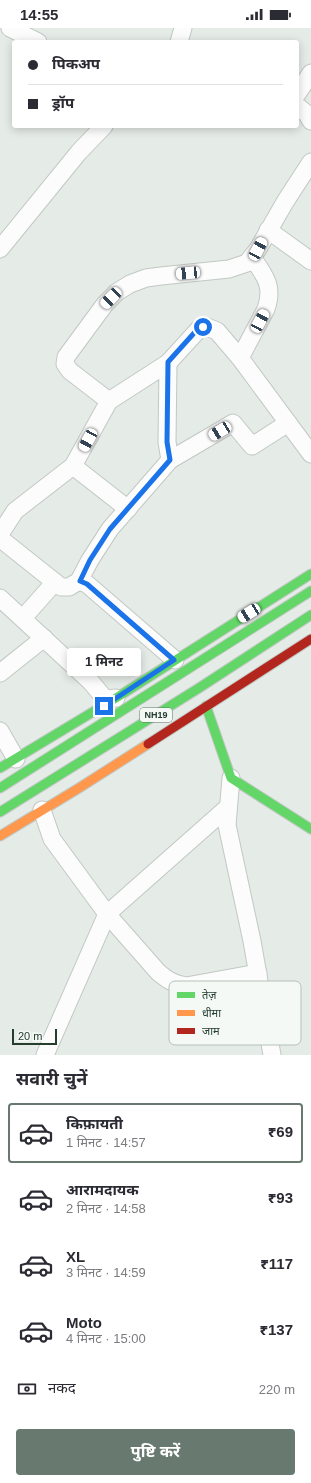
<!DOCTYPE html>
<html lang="hi">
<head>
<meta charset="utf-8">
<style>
	:root { --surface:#fff; --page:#f2f2f3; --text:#2b2b33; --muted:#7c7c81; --line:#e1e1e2; --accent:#687a6f }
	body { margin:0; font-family:Arial,"Noto Sans Devanagari",sans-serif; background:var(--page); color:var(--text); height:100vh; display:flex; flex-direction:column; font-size:15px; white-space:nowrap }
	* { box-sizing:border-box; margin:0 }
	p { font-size:13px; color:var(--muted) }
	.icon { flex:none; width:22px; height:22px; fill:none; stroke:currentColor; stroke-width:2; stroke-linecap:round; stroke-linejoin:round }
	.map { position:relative; height:1027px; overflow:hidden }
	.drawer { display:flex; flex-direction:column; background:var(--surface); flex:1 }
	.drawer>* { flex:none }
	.guide { position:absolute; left:12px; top:12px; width:287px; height:88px; border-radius:4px; box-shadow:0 2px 10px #0003; display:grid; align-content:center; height:88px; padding:0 16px; background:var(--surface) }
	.scale { position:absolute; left:12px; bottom:10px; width:45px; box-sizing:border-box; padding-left:4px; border:2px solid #243d2f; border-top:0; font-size:11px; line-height:14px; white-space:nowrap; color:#243d2f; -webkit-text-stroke:3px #f4f9f5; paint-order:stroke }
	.end { position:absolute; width:18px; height:18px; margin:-9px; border:5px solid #1a73e8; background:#fff; box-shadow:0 0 0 2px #fff }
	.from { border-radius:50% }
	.bubble { position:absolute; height:28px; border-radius:4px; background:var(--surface); box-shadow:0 2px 10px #0003; font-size:13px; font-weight:700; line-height:28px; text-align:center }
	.car { position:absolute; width:12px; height:24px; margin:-12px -6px; border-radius:5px; box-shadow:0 0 3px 1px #0007; background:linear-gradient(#fff 24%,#345 0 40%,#fff 0 76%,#345 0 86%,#fff 0) }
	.guide b { display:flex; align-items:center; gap:14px; height:38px; font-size:15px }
	.guide b+b { border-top:1px solid var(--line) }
	.guide i { width:10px; height:10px; background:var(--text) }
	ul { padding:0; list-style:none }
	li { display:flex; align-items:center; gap:12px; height:60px; margin:0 8px 6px; padding:0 8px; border:2px solid transparent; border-radius:4px }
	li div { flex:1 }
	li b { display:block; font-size:15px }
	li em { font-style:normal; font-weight:700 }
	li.on { border-color:var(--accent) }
	li>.icon { width:36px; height:36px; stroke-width:1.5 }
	h2 { padding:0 16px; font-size:18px; line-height:48px }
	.pay { display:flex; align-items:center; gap:10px; height:44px; padding:0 16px; font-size:15px }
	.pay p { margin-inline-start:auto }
	.action { display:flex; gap:8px; margin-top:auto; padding:8px 16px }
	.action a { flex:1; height:46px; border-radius:4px; background:var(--accent); color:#fff; font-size:16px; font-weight:700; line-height:46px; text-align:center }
	.status { display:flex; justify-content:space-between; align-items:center; height:28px; padding:0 20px; background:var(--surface); direction:ltr }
	.status svg { height:11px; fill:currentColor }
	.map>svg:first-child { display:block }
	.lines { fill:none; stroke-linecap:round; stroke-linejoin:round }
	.street-casing { stroke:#c2c8c4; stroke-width:19 }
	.fast-casing { stroke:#c0c7c2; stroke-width:11 }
	.slow-casing { stroke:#c0c7c2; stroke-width:11 }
	.jam-casing { stroke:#c0c7c2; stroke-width:11 }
	.street { stroke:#fbfcfb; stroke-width:17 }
	.fast { stroke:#63d668; stroke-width:9 }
	.slow { stroke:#ff974d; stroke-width:9 }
	.jam { stroke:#b3261e; stroke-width:9 }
	.route { stroke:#1a73e8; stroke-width:5 }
	.labels { text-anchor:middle; stroke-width:3; stroke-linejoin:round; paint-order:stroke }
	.shield { fill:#f4f9f5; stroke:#62756a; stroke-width:1 }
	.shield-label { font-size:9px; font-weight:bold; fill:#243d2f }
	.key { fill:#f4f9f5; stroke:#b6c1ba; stroke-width:1 }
	.key-label { font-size:11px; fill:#243d2f }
</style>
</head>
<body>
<div class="status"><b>14:55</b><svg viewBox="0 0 49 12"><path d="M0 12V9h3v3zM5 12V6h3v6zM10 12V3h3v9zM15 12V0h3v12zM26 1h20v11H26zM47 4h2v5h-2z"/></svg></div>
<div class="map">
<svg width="311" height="1027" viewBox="0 0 311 1027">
	<rect width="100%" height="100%" fill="#e5ebe7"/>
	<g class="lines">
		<g class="street-casing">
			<g id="street">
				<polyline points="10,0 38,14"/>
				<polyline points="179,14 183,0"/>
				<polyline points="297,66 311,45"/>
				<polyline points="297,78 307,86 311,93"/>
				<polyline points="268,202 311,233"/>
				<polyline points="0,221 79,124 104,98"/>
				<path d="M240,330L266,281C274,258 265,248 252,229"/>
				<polyline points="168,335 199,301 207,299 217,303 240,330 311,426"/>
				<polyline points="109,373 70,343 65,336 66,329 105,276 117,264 130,256 146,250 161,248 229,241 247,235 258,221 285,174 311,134"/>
				<polyline points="73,438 128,481"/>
				<polyline points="0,506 15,483 73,438 109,373 168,335 167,414 170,432 233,395 252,418 288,395"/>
				<polyline points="0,508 2,512 61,559 69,559 79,553 87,556 175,632"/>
				<polyline points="79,553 90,532 110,501 170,432"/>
				<polyline points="0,570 91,654 105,671 116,670"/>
				<polyline points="23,590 55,554"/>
				<polyline points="0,645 44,610"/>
				<polyline points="0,703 16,731"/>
				<polyline points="231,750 227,797 252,913 272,1027"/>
				<path d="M42,782L52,811L107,886L158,944C167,952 174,956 186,958L258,945"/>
				<polyline points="45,1027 107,886 228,779"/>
			</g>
		</g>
		<g class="fast-casing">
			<g id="fast">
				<polyline points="206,678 231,750 311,801"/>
				<polyline points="0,740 116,670 311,546"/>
				<polyline points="0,760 311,563"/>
				<polyline points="0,784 199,660 311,587"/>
			</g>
		</g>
		<g class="slow-casing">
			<polyline id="slow" points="0,808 79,760 148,716"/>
		</g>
		<g class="jam-casing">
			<polyline id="jam" points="148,716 311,611"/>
		</g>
		<use href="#street" class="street"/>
		<use href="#fast" class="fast"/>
		<use href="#slow" class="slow"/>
		<use href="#jam" class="jam"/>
	</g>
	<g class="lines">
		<polyline class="route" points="104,678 174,632 87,556 80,553 90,532 110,501 170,432 167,414 168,334 195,304 203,299"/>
	</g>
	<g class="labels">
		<rect class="shield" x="140" y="680" width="32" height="14" rx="3"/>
		<g class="shield-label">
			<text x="156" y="690">NH19</text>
		</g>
	</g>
	<rect x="169" y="953" width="132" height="64" rx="6" class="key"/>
	<rect x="177" y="964" width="18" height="6" fill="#63d668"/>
	<rect x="177" y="982" width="18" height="6" fill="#ff974d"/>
	<rect x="177" y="1000" width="18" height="6" fill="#b3261e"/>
	<g class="key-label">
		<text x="202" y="971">तेज़</text>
		<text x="202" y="989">धीमा</text>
		<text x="202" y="1007">जाम</text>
	</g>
</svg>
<div class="scale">20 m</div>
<i class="end from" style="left:203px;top:299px"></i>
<i class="end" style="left:104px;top:678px"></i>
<div class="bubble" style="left:67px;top:620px;width:74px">1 मिनट</div>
<i class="car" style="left:258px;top:221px;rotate:28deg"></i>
<i class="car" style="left:188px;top:245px;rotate:265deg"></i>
<i class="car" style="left:111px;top:270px;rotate:224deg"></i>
<i class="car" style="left:260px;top:293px;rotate:28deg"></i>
<i class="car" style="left:220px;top:403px;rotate:239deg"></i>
<i class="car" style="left:88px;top:412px;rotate:209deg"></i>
<i class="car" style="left:249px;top:585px;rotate:238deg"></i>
<div class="guide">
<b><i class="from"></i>पिकअप</b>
<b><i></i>ड्रॉप</b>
</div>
</div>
<section class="drawer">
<h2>सवारी चुनें</h2>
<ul>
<li class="on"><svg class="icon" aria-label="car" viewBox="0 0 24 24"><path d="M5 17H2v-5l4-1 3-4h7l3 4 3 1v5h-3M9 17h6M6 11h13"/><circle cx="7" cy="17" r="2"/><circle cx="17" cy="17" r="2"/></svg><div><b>किफ़ायती</b><p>1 मिनट · 14:57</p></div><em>₹69</em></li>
<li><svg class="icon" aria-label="car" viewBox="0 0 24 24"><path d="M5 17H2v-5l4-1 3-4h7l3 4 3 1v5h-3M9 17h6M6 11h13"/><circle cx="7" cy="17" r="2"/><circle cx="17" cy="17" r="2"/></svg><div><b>आरामदायक</b><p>2 मिनट · 14:58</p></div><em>₹93</em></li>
<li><svg class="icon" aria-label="car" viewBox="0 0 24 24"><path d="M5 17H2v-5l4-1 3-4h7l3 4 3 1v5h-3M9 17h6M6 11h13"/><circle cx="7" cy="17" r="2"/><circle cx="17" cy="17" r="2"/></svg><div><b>XL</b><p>3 मिनट · 14:59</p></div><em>₹117</em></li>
<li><svg class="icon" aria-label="car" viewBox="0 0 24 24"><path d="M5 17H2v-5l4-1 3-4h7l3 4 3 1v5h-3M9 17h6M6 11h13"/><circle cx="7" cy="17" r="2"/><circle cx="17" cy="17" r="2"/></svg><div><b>Moto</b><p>4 मिनट · 15:00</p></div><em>₹137</em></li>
</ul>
<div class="pay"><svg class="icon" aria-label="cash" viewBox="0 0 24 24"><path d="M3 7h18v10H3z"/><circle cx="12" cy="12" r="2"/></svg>नकद<p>220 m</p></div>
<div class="action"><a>पुष्टि करें</a></div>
</section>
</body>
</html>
